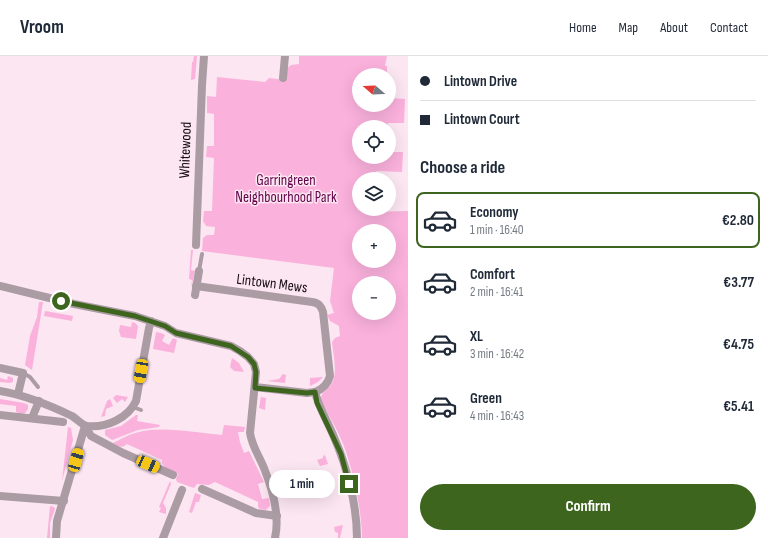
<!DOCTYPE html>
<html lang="en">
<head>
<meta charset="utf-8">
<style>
	:root { --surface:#fff; --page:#f2f2f3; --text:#1f2937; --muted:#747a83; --line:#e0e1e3; --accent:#3e651e }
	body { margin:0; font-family:"Sofia Sans Condensed",sans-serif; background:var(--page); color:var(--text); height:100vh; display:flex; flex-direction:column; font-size:15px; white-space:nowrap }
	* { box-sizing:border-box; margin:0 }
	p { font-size:13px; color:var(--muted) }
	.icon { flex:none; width:22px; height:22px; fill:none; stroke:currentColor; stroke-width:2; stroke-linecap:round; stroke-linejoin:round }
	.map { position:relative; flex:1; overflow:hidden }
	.sheet { display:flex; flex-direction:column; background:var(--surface); width:360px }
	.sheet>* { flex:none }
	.guide { display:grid; align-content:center; height:88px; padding:0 12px; background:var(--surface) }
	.needle { width:26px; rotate:289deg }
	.controls { position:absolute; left:352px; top:12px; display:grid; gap:8px }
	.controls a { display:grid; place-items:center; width:44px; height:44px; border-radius:50%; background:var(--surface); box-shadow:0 4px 16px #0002; font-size:20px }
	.end { position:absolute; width:18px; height:18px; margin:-9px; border:5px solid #3e651e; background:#fff; box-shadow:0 0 0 2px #fff }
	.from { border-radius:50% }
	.bubble { position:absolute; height:28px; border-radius:14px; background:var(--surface); box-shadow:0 4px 16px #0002; font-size:13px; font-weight:700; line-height:28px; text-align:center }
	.car { position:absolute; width:12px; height:24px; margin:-12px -6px; border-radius:5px; box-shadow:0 0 3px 1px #0007; background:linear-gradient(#f5c518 24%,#345 0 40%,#f5c518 0 76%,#345 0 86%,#f5c518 0) }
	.guide b { display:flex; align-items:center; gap:14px; height:38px; font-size:15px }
	.guide b+b { border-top:1px solid var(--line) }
	.guide i { width:10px; height:10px; background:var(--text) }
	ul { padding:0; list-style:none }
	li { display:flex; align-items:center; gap:12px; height:56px; margin:0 8px 6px; padding:0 4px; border:2px solid transparent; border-radius:8px }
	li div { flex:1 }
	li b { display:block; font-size:15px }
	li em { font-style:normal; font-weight:700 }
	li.current { border-color:var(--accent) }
	li>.icon { width:36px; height:36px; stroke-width:1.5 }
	h2 { padding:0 12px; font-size:18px; line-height:48px }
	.cta { display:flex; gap:8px; margin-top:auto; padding:8px 12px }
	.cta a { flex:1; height:46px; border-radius:24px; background:var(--accent); color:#fff; font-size:16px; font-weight:700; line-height:46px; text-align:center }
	header { display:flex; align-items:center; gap:24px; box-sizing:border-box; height:56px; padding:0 20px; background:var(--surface); border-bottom:1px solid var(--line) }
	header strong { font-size:19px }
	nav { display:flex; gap:22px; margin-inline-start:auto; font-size:14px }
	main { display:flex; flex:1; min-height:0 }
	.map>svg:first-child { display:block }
	.green { fill:#fab1dc; fill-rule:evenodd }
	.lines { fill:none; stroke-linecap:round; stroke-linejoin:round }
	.lane { stroke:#ab9ca4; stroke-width:4 }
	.street { stroke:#ab9ca4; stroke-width:8 }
	.route { stroke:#3e651e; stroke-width:5 }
	.labels { text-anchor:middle; stroke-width:3; stroke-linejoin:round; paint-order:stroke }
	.street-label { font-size:15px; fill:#180c13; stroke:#fce6f2 }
	.park-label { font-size:15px; fill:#610247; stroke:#fce6f2 }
</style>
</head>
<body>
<header>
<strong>Vroom</strong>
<nav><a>Home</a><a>Map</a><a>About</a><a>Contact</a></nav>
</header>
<main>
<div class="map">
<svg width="408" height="482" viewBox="0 0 408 482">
	<rect width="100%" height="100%" fill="#fce6f2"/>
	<g class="green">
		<polygon points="194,0 197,0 195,23 191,24 192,6 193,6"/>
		<path d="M293,0H387L385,10H387V19H359V49H389V42L405,43L404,67H388L387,71H359V101H389V96H403L402,116L377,115L374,119V123H359V153H372V156L408,155V482H362C362,455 352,408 341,383C335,369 326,356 321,342C322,335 329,333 332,327C338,316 333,298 332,286L335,282L340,280L339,270L330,265L327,259L334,257L330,245L334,212L202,195L203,182L207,179H214L215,171L206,170L203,165L204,155H212L214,102L206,101L207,90H214V58L207,57V40L216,41L217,21L265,26L269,22L286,24L287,12L291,9L299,8V0ZM359,175H389V205H359ZM359,227H389V257H359Z"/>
		<polygon points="191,194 193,194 191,214 195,215 191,232 192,224 189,223"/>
		<polygon points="39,246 43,246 32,314 25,309 30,280 37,261"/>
		<polygon points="45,255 73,260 72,265 44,260"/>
		<polygon points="132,266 135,267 138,270 136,283 121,281 119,275 120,269 131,271"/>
		<polygon points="156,276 161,277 165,279 162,285 169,289 173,282 177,284 174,297 153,293"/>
		<polygon points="232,302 239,307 244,316 234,315 230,311"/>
		<polygon points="283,318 286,319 285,327 267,325 279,323"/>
		<polygon points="8,320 13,322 13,326 10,327 0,326 0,322 7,324"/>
		<polygon points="323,321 318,326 310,330 310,322"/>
		<polygon points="116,339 128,341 125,346 122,343 117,347 113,342"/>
		<polygon points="261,341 266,342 265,354 259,352"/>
		<polygon points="0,343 24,347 28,349 28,353 25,357 21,358 16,356 16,350 0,348"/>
		<polygon points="110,343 113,350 106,353 105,360 101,361 107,345"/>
		<polygon points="136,359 138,359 137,365 160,369 159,371 138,374 112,384 105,379 105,374 121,370"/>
		<path d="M224,369L245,371L244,376H238L240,386L244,397L249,395L264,426L258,428L262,443L269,442L270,450L266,454L260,453L258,451V446L215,426L209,429L197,428L194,432L177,426L176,423L178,418L165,412L162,407V404L127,388C122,393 118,390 113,387C121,383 130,378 139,376C163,370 197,377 222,379Z"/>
		<polygon points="68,371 71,372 73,384 62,425"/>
		<polygon points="325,399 328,408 320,410 317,404 323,402 323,400"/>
		<polygon points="170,425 171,428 163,447 166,452 166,458 159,456 161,452 159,451"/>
		<polygon points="195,437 201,439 199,446 196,446 192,457 189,456"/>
		<polygon points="50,450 54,451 55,453 50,467 50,482 47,482"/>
		<polygon points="343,469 340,482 338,482 338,477 335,476 334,471"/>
	</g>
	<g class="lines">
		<g class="lane">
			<polyline points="199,215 202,198"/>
			<polyline points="23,317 30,321 38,331"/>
			<polyline points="133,351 141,354"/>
		</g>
		<g class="street">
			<polyline points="283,22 285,0"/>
			<polyline points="196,189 202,29 204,0"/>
			<path d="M0,230L74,248L135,260L165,270L176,277L231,290L240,295L248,301L254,308L256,316L250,377C252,390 259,400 264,412C272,432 280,460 275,482"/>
			<path d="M196,230L312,246C319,247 321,250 323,256L330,320C328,328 323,333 315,336"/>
			<polyline points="195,239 199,215"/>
			<polyline points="0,312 23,317 18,338"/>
			<path d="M255,331L307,337L315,336C319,352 328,366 334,381C347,411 357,449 357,482"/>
			<path d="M0,335C25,339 49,349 72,360C77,363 82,369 87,370C107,372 128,362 136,345L149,272L151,265"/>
			<polyline points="0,359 63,366"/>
			<polyline points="32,362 39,345"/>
			<polyline points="85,370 91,380 123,397 173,419"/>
			<polyline points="202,433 256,457 277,460"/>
			<polyline points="0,440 64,445"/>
			<polyline points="56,482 57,465 85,370"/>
			<polyline points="163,482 182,434"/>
		</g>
	</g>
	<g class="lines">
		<polyline class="route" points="61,245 135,260 165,270 176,277 231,290 248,301 254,308 256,316 255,332 307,337 315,336 317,347 341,398 349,428"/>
	</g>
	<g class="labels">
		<g class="street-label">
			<text transform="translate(185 94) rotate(-88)" y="5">Whitewood</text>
			<text transform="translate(272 227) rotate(7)" y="5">Lintown Mews</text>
		</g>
		<g class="park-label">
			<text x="286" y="129">Garringreen<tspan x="286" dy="17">Neighbourhood Park</tspan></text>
		</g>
	</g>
</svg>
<div class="controls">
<a><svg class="needle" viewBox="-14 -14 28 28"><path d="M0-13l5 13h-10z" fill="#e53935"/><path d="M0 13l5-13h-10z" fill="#747a83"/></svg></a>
<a><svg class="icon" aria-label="locate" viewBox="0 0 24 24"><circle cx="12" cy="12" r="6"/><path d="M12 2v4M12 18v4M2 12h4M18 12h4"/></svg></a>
<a><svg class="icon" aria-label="layers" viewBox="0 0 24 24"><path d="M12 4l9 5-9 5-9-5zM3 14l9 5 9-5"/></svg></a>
<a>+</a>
<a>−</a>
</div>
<i class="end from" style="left:61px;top:245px"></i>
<i class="end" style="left:349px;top:428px"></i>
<div class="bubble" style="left:269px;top:414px;width:66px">1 min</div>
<i class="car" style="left:141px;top:315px;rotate:190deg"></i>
<i class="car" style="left:76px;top:404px;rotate:16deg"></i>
<i class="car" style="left:148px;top:408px;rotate:114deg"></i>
</div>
<section class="sheet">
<div class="guide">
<b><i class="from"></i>Lintown Drive</b>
<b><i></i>Lintown Court</b>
</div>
<h2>Choose a ride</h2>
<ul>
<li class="current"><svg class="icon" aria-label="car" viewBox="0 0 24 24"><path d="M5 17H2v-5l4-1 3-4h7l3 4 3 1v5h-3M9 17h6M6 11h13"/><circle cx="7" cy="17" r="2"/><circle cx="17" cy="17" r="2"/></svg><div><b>Economy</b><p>1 min · 16:40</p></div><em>€2.80</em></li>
<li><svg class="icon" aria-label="car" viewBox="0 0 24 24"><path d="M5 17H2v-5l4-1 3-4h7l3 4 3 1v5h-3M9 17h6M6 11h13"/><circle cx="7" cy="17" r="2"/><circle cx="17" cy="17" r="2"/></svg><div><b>Comfort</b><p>2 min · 16:41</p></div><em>€3.77</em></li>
<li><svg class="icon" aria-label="car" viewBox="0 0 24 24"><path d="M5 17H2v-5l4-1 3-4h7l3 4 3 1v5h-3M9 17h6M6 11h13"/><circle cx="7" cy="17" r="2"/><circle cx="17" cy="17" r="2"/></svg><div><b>XL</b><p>3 min · 16:42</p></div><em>€4.75</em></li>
<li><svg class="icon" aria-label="car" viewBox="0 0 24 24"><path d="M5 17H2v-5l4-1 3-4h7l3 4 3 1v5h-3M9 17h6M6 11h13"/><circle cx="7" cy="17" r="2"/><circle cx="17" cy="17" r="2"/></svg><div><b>Green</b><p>4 min · 16:43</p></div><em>€5.41</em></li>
</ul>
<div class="cta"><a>Confirm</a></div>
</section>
</main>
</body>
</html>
